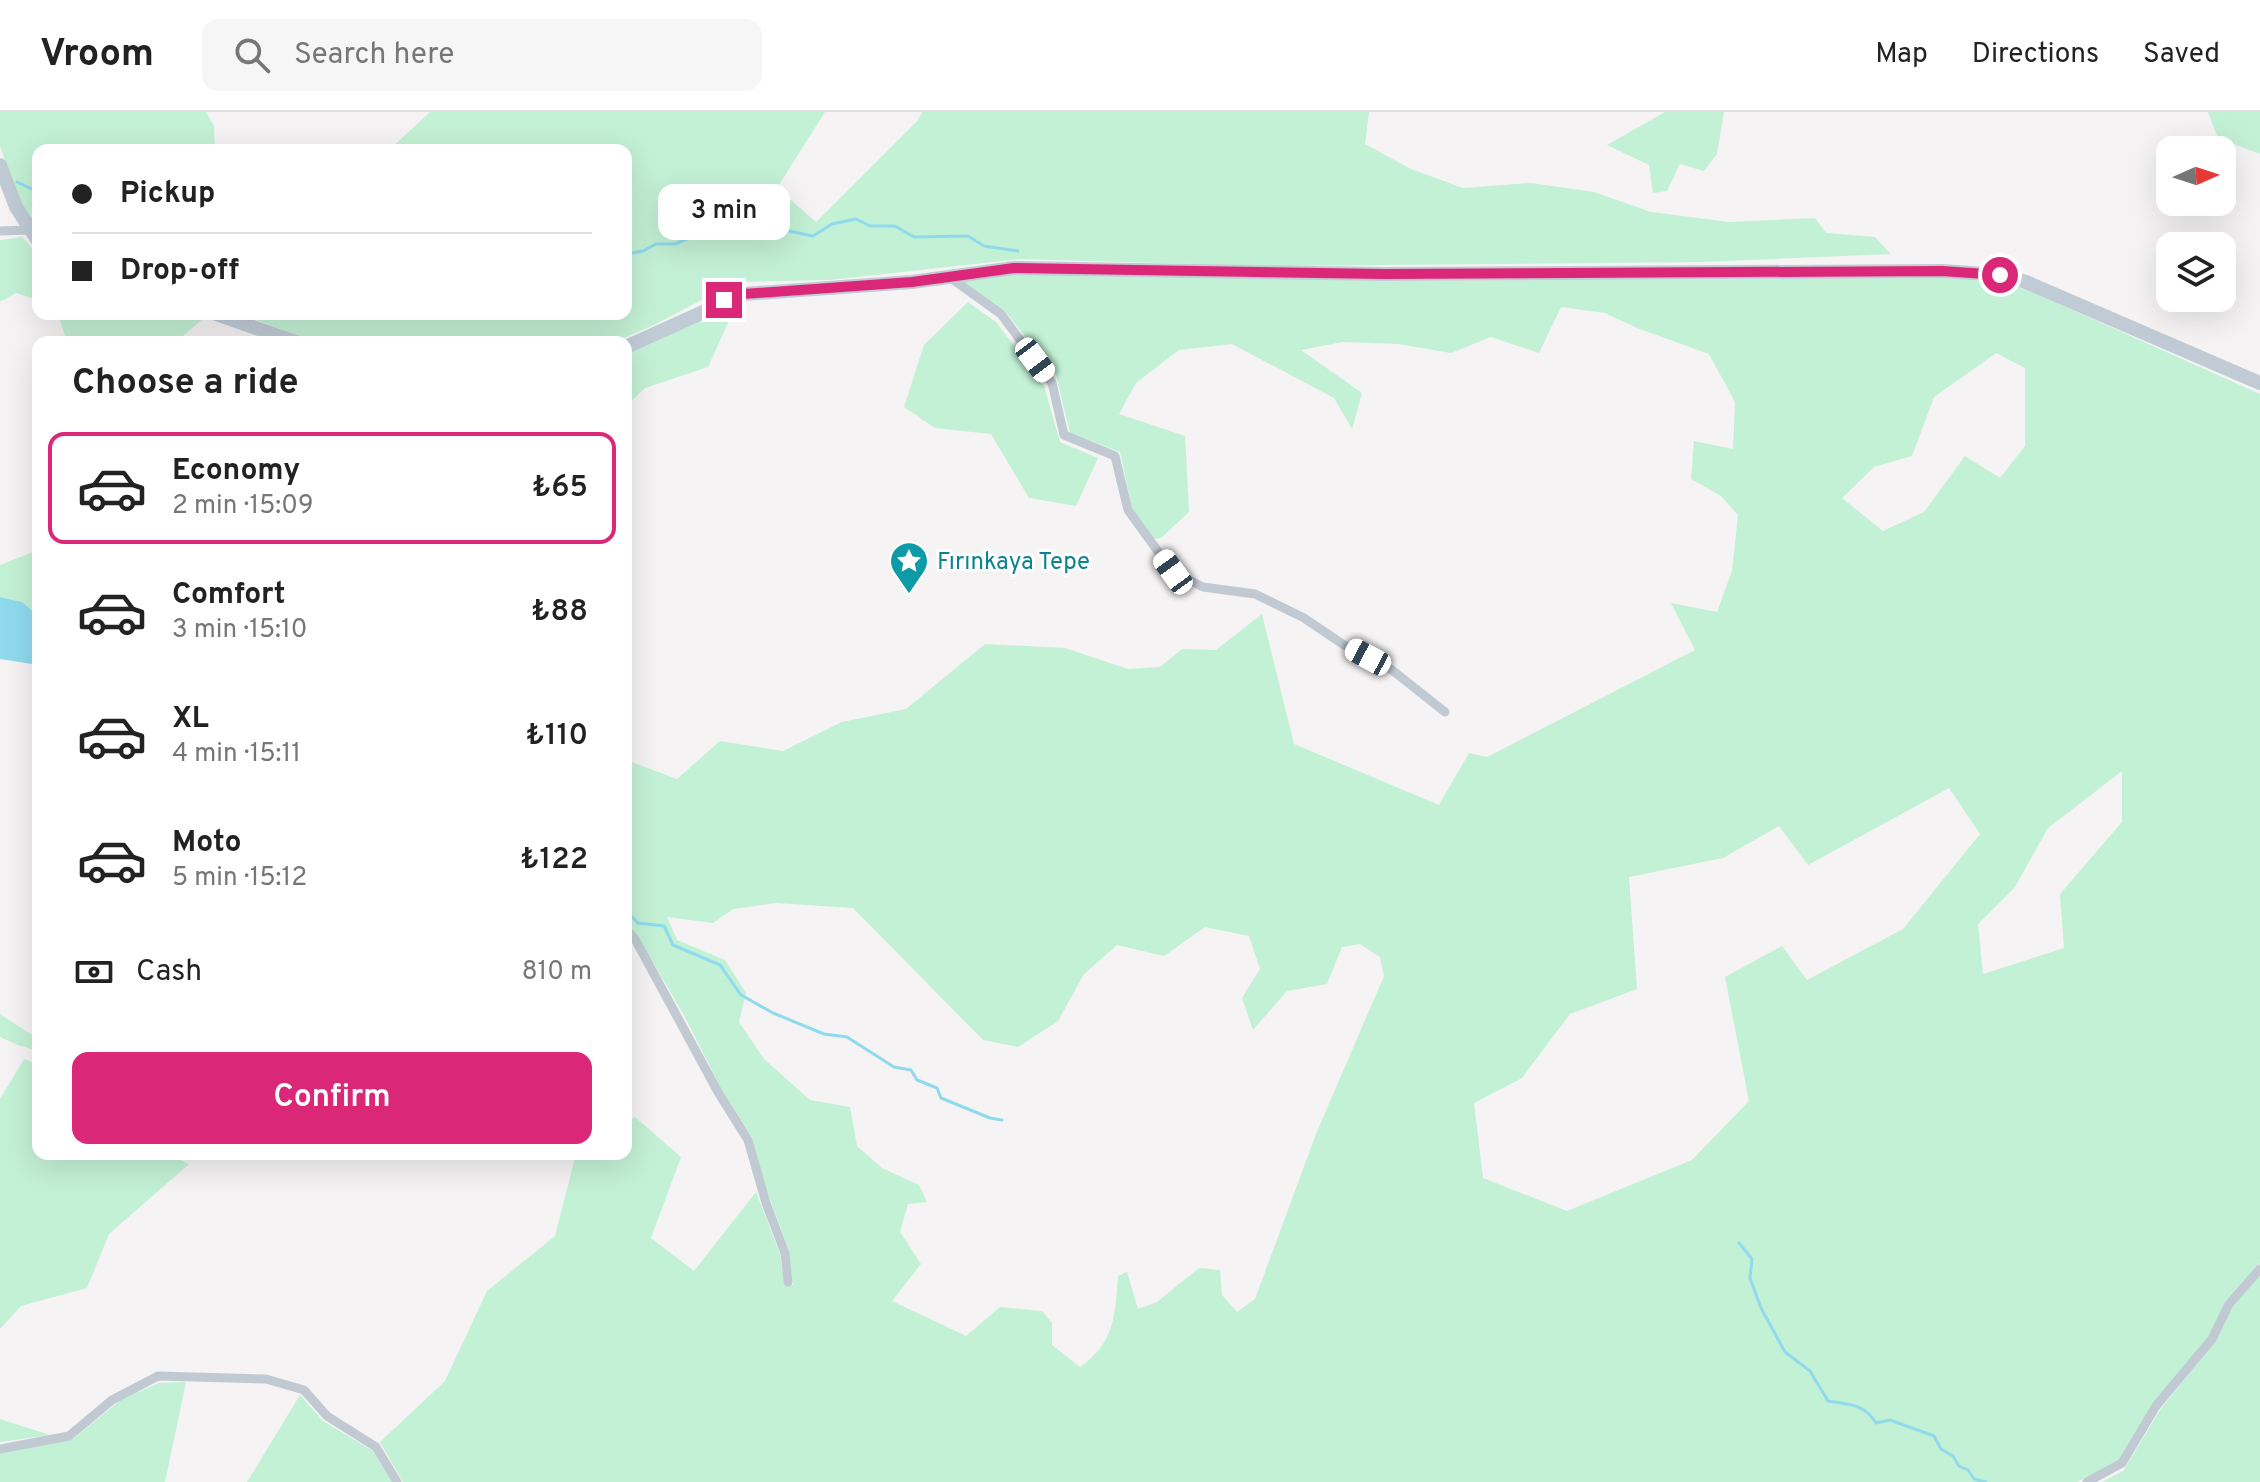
<!DOCTYPE html>
<html lang="en">
<head>
<meta charset="utf-8">
<style>
	:root { --surface:#fff; --page:#f6f6f6; --text:#222; --muted:#767676; --line:#e0e0e0; --accent:#db2777 }
	body { margin:0; font-family:Overpass,sans-serif; background:var(--page); color:var(--text); height:100vh; display:flex; flex-direction:column; font-size:30px; white-space:nowrap }
	* { box-sizing:border-box; margin:0 }
	p { font-size:26px; color:var(--muted) }
	.icon { flex:none; width:44px; height:44px; fill:none; stroke:currentColor; stroke-width:2; stroke-linecap:round; stroke-linejoin:round }
	.map { position:relative; flex:1; overflow:hidden }
	.side { position:absolute; left:32px; top:224px; width:600px; height:824px; display:flex; flex-direction:column; background:var(--surface); border-radius:16px; box-shadow:0 8px 32px #0002 }
	.side>* { flex:none }
	.banner { position:absolute; left:32px; top:32px; width:600px; height:176px; border-radius:16px; box-shadow:0 8px 32px #0002; display:grid; align-content:center; height:176px; padding:0 40px; background:var(--surface) }
	.needle { width:52px; rotate:87deg }
	.controls { position:absolute; left:2156px; top:24px; display:grid; gap:16px }
	.controls a { display:grid; place-items:center; width:80px; height:80px; border-radius:16px; background:var(--surface); box-shadow:0 8px 32px #0002; font-size:40px }
	.end { position:absolute; width:36px; height:36px; margin:-18px; border:10px solid #db2777; background:#fff; box-shadow:0 0 0 4px #fff }
	.from { border-radius:50% }
	.bubble { position:absolute; height:56px; border-radius:16px; background:var(--surface); box-shadow:0 8px 32px #0002; font-size:26px; font-weight:600; line-height:56px; text-align:center }
	.car { position:absolute; width:24px; height:48px; margin:-24px -12px; border-radius:10px; box-shadow:0 0 6px 2px #0007; background:linear-gradient(#fff 24%,#345 0 40%,#fff 0 76%,#345 0 86%,#fff 0) }
	.banner b { display:flex; align-items:center; gap:28px; height:76px; font-size:30px }
	.banner b+b { border-top:2px solid var(--line) }
	.banner i { width:20px; height:20px; background:var(--text) }
	ul { padding:0; list-style:none }
	li { display:flex; align-items:center; gap:24px; height:112px; margin:0 16px 12px; padding:0 24px; border:4px solid transparent; border-radius:16px }
	li div { flex:1 }
	li b { display:block; font-size:30px }
	li em { font-style:normal; font-weight:600 }
	li.current { border-color:var(--accent) }
	li>.icon { width:72px; height:72px; stroke-width:1.5 }
	h2 { padding:0 40px; font-size:36px; line-height:96px }
	.pay { display:flex; align-items:center; gap:20px; height:88px; padding:0 40px; font-size:30px }
	.pay p { margin-inline-start:auto }
	.primary-button { display:flex; gap:16px; margin-top:auto; padding:16px 40px }
	.primary-button a { flex:1; height:92px; border-radius:16px; background:var(--accent); color:#fff; font-size:32px; font-weight:600; line-height:92px; text-align:center }
	header { display:flex; align-items:center; gap:48px; box-sizing:border-box; height:112px; padding:0 40px; background:var(--surface); border-bottom:2px solid var(--line) }
	header strong { font-size:38px }
	nav { display:flex; gap:44px; margin-inline-start:auto; font-size:28px }
	.search { width:560px; height:72px; background:var(--page); display:flex; align-items:center; gap:20px; box-sizing:border-box; padding:0 28px; border-radius:16px; color:var(--muted); font-size:30px }
	.map>svg:first-child { display:block }
	.green { fill:#c3f1d5; fill-rule:evenodd }
	.water { fill:#90daee }
	.lines { fill:none; stroke-linecap:round; stroke-linejoin:round }
	.stream { stroke:#90daee; stroke-width:3 }
	.street { stroke:#c1cad2; stroke-width:9 }
	.secondary { stroke:#c1cbd6; stroke-width:14 }
	.route { stroke:#db2777; stroke-width:10 }
	.labels { text-anchor:middle; stroke-width:6; stroke-linejoin:round; paint-order:stroke }
	.culture-label { font-size:24px; fill:#0d838f; stroke:#fff; text-anchor:start }
</style>
</head>
<body>
<header>
<strong>Vroom</strong>
<div class="search"><svg class="icon" aria-label="search" viewBox="0 0 24 24"><circle cx="10" cy="10" r="6"/><path d="M15 15l6 6"/></svg>Search here</div>
<nav><a>Map</a><a>Directions</a><a>Saved</a></nav>
</header>
<div class="map">
<svg width="2260" height="1370" viewBox="0 0 2260 1370">
	<rect width="100%" height="100%" fill="#f5f3f3"/>
	<g class="green">
		<polygon points="0,0 206,0 214,14 215,38 38,38 38,121 25,106 0,34"/>
		<polygon points="430,0 825,0 777,76 816,110 918,8 922,0 1369,0 1365,32 1411,57 1463,76 1531,71 1594,80 1651,100 1729,110 1815,106 1826,121 1875,125 1891,142 1702,150 1271,154 1020,147 830,168 736,170 652,214 614,230 315,230 240,202 626,202 626,38 389,38"/>
		<polygon points="1665,0 1724,0 1717,42 1704,59 1680,52 1667,79 1653,81 1649,53 1607,33"/>
		<polygon points="2208,0 2260,0 2260,42 2218,26"/>
		<polygon points="22,125 38,143 38,188 16,181 0,190 0,128"/>
		<path d="M1005,161L1393,169L1942,166L1998,170L2028,178L2260,282V1151L2226,1188L2209,1225L2119,1349L2077,1370H403L380,1330L445,1269L487,1179L555,1124L576,1042H626V1010L635,1005L681,1045L651,1126L694,1159L756,1080L780,1142L784,1173H793L789,1138L766,1077L752,1025L722,978L686,907L639,826L626,812V648L677,667L720,629L783,639L842,610L906,597L985,532L1065,536L1128,557L1160,555L1182,537L1216,538L1262,502L1294,632L1439,693L1469,641L1487,645L1695,538L1671,491L1717,500L1732,459L1738,403L1721,384L1691,367L1694,329L1733,337L1735,290L1709,242L1637,216L1605,201L1561,195L1539,241L1491,225L1451,241L1398,232L1343,230L1301,238L1362,281L1352,317L1334,286L1232,232L1179,238L1136,271L1119,302L1185,324L1189,400L1161,426L1153,427L1132,396L1120,340L1070,321L1056,263L1005,199L959,168ZM1996,241L2025,256V334L2000,366L1965,344L1924,400L1883,419L1842,386L1874,355L1912,344L1934,285ZM2122,659V710L2060,782L2064,836L1983,862L1978,812L2015,775L2048,716ZM1949,676L1980,722L1903,817L1807,868L1782,834L1725,865L1749,989L1692,1048L1567,1099L1483,1066L1474,991L1522,966L1570,902L1637,877L1629,765L1723,746L1779,714L1808,753ZM776,791L853,796L983,928L1018,935L1058,909L1084,862L1117,833L1164,844L1205,815L1249,824L1260,857L1242,886L1253,918L1287,879L1327,872L1342,835L1360,832L1380,845L1384,864L1316,1022L1255,1187L1237,1200L1222,1183L1220,1158L1199,1156L1157,1190L1138,1197L1127,1160L1118,1164C1115,1203 1115,1231 1080,1255L1052,1233V1211L1042,1199L1000,1195L966,1224L892,1189L921,1152L900,1120L908,1092L927,1090L919,1073L882,1056L857,1034L850,995L810,988L764,947L739,910L746,881L725,848L677,828L667,805L713,811L733,797Z"/>
		<polygon points="968,190 996,210 1044,274 1060,330 1098,346 1076,394 1029,386 991,322 935,316 904,295 924,233"/>
		<path d="M736,193L708,255L645,276L626,294V242C664,228 697,204 736,193Z"/>
		<polygon points="58,202 191,202 205,205 176,230 67,230"/>
		<polygon points="38,438 38,504 22,490 0,485 0,453"/>
		<polygon points="0,902 38,927 38,939 18,933 0,925"/>
		<polygon points="24,947 38,952 38,1042 168,1042 189,1052 109,1122 87,1176 21,1194 0,1217 0,987"/>
		<polygon points="2260,1164 2260,1370 2102,1370 2123,1359 2160,1298 2216,1228 2231,1194"/>
		<polygon points="186,1270 165,1370 0,1370 0,1340 73,1327 122,1287 159,1271"/>
		<polygon points="300,1283 323,1309 373,1339 392,1370 247,1370"/>
		<polygon points="0,1307 50,1323 0,1330"/>
	</g>
	<polygon class="water" points="0,485 22,490 38,504 38,553 0,547"/>
	<g class="lines">
		<g class="stream">
			<polyline points="17,70 38,80"/>
			<polyline points="626,142 643,139 656,132 675,132 705,119 726,114 750,120 769,115 813,124 832,112 856,107 870,114 895,114 914,125 968,124 984,134 1018,139"/>
			<polyline points="626,799 638,811 664,814 673,833 720,853 741,883 773,901 824,922 847,925 894,955 911,958 917,968 937,976 941,986 990,1006 1002,1008"/>
			<path d="M1739,1131L1752,1147L1750,1166L1761,1196L1785,1240L1810,1259L1828,1289C1848,1292 1865,1292 1876,1311L1890,1308L1934,1324L1941,1337L1953,1344L1959,1354L1968,1358L1974,1367L1986,1370"/>
		</g>
		<g class="street">
			<polyline points="0,119 29,118"/>
			<polyline points="948,164 1001,202 1052,271 1064,323 1115,344 1128,398 1173,460 1203,475 1255,482 1304,506 1344,533 1392,558 1445,600"/>
			<polyline points="626,817 635,827 718,980 748,1028 766,1091 785,1141 788,1170"/>
			<polyline points="0,1337 69,1324 112,1288 158,1264 266,1267 304,1278 327,1304 376,1335 397,1370"/>
			<polyline points="2087,1370 2122,1351 2156,1294 2212,1227 2229,1192 2260,1157"/>
		</g>
		<g class="secondary">
			<polyline points="0,53 16,95 38,129"/>
			<polyline points="216,202 296,230"/>
			<polyline points="626,235 743,182 912,170 1014,156 1384,162 1942,159 2000,163 2026,170 2260,271"/>
		</g>
	</g>
	<g class="lines">
		<polyline class="route" points="724,188 743,182 912,170 1014,156 1384,162 1942,159 2000,163"/>
	</g>
	<defs>
		<g id="sight-pin" transform="scale(2)"><path d="M0 17L-7.5 6A9.5 9.5 0 1 1 7.5 6Z" fill="#0f9aa8" stroke="#fff"/><path d="M0-6L1.8-2.2L6-1.7L2.9 1.2L3.7 5.4L0 3.3L-3.7 5.4L-2.9 1.2L-6-1.7L-1.8-2.2Z" fill="#fff"/></g>
	</defs>
	<g fill-rule="evenodd">
		<use href="#sight-pin" x="909" y="449"/>
	</g>
	<g class="labels">
		<g class="culture-label">
			<text x="937" y="457">Fırınkaya Tepe</text>
		</g>
	</g>
</svg>
<div class="controls">
<a><svg class="needle" viewBox="-14 -14 28 28"><path d="M0-13l5 13h-10z" fill="#e53935"/><path d="M0 13l5-13h-10z" fill="#767676"/></svg></a>
<a><svg class="icon" aria-label="layers" viewBox="0 0 24 24"><path d="M12 4l9 5-9 5-9-5zM3 14l9 5 9-5"/></svg></a>
</div>
<i class="end from" style="left:2000px;top:163px"></i>
<i class="end" style="left:724px;top:188px"></i>
<div class="bubble" style="left:658px;top:72px;width:132px">3 min</div>
<i class="car" style="left:1035px;top:248px;rotate:143deg"></i>
<i class="car" style="left:1173px;top:460px;rotate:324deg"></i>
<i class="car" style="left:1368px;top:545px;rotate:298deg"></i>
<div class="banner">
<b><i class="from"></i>Pickup</b>
<b><i></i>Drop-off</b>
</div>
<section class="side">
<h2>Choose a ride</h2>
<ul>
<li class="current"><svg class="icon" aria-label="car" viewBox="0 0 24 24"><path d="M5 17H2v-5l4-1 3-4h7l3 4 3 1v5h-3M9 17h6M6 11h13"/><circle cx="7" cy="17" r="2"/><circle cx="17" cy="17" r="2"/></svg><div><b>Economy</b><p>2 min · 15:09</p></div><em>₺65</em></li>
<li><svg class="icon" aria-label="car" viewBox="0 0 24 24"><path d="M5 17H2v-5l4-1 3-4h7l3 4 3 1v5h-3M9 17h6M6 11h13"/><circle cx="7" cy="17" r="2"/><circle cx="17" cy="17" r="2"/></svg><div><b>Comfort</b><p>3 min · 15:10</p></div><em>₺88</em></li>
<li><svg class="icon" aria-label="car" viewBox="0 0 24 24"><path d="M5 17H2v-5l4-1 3-4h7l3 4 3 1v5h-3M9 17h6M6 11h13"/><circle cx="7" cy="17" r="2"/><circle cx="17" cy="17" r="2"/></svg><div><b>XL</b><p>4 min · 15:11</p></div><em>₺110</em></li>
<li><svg class="icon" aria-label="car" viewBox="0 0 24 24"><path d="M5 17H2v-5l4-1 3-4h7l3 4 3 1v5h-3M9 17h6M6 11h13"/><circle cx="7" cy="17" r="2"/><circle cx="17" cy="17" r="2"/></svg><div><b>Moto</b><p>5 min · 15:12</p></div><em>₺122</em></li>
</ul>
<div class="pay"><svg class="icon" aria-label="cash" viewBox="0 0 24 24"><path d="M3 7h18v10H3z"/><circle cx="12" cy="12" r="2"/></svg>Cash<p>810 m</p></div>
<div class="primary-button"><a>Confirm</a></div>
</section>
</div>
</body>
</html>
